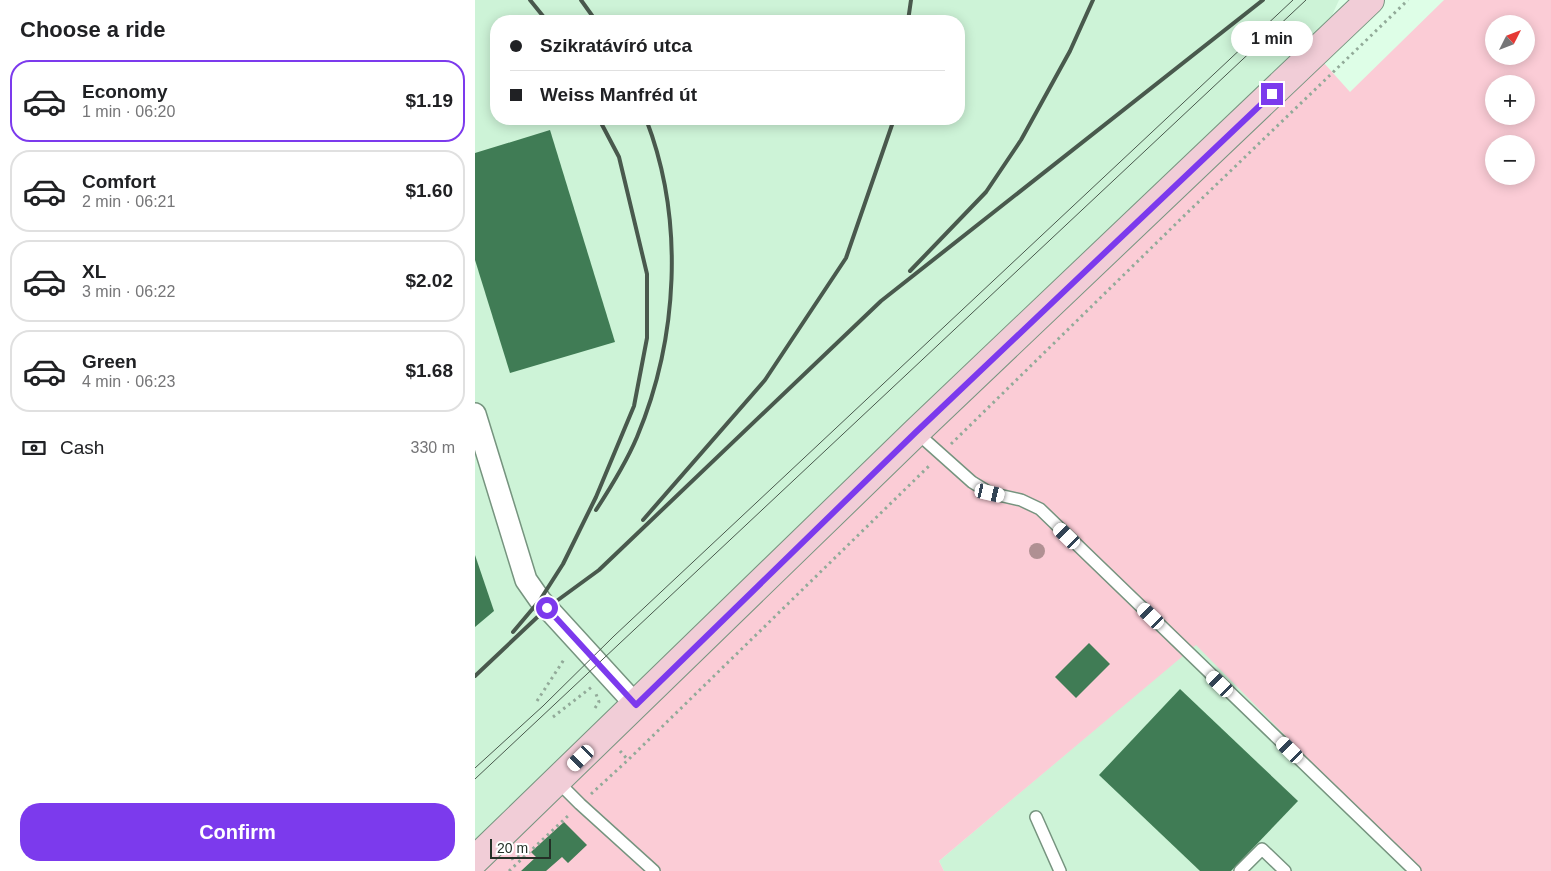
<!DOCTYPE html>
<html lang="en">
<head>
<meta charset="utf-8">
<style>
	:root { --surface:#fff; --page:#f6f6f6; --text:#202124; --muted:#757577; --line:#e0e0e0; --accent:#7c3aed }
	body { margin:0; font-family:Arial,sans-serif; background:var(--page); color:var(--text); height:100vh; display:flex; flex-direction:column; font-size:19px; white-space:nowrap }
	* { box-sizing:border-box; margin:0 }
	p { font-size:16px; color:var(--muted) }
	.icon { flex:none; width:28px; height:28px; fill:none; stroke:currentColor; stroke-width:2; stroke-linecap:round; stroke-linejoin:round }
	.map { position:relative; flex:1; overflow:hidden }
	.drawer { display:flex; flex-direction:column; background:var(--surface); width:475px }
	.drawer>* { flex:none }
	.top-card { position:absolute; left:15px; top:15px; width:475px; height:110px; border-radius:20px; box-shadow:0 2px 12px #0003; display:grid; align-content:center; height:110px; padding:0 20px; background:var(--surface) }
	.needle { width:32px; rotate:48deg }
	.buttons { position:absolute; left:1010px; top:15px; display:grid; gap:10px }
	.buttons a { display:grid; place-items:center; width:50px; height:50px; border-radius:50%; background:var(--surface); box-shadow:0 2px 12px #0003; font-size:25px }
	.scale { position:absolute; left:15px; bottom:12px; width:61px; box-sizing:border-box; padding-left:5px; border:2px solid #243027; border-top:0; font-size:14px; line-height:18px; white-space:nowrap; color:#243027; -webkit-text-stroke:4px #fff; paint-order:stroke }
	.end { position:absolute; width:22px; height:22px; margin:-11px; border:6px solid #7c3aed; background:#fff; box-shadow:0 0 0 2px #fff }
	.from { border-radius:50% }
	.bubble { position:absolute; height:35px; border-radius:18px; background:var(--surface); box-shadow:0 2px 12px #0003; font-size:16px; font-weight:600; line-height:35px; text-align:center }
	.car { position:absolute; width:15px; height:30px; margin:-15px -8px; border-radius:6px; box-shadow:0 0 4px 1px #0007; background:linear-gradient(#fff 24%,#345 0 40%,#fff 0 76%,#345 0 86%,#fff 0) }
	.top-card b { display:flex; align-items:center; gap:18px; height:48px; font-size:19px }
	.top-card b+b { border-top:1px solid var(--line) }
	.top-card i { width:12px; height:12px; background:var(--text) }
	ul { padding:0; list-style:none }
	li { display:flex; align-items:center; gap:15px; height:82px; margin:0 10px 8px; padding:0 10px; border:2px solid var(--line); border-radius:20px }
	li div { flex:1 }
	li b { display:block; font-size:19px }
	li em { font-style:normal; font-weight:600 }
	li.current { border-color:var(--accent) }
	li>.icon { width:45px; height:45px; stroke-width:1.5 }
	h2 { padding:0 20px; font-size:22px; line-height:60px }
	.pay { display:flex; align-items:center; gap:12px; height:55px; padding:0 20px; font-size:19px }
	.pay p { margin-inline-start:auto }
	.cta { display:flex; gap:10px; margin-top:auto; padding:10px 20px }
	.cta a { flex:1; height:58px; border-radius:20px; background:var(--accent); color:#fff; font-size:20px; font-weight:600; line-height:58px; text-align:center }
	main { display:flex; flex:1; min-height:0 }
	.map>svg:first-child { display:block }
	.built { fill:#cdf3d7; fill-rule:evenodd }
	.green { fill:#fbccd6; fill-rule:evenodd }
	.building { fill:#407c55 }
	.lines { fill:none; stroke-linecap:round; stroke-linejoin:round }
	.lane-casing { stroke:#76947f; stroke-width:14 }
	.street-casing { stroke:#76947f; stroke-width:24 }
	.secondary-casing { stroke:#76947f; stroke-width:30 }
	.path { stroke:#92aa99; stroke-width:3; stroke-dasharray:2.5 4; stroke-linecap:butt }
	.lane { stroke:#fff; stroke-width:11 }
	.street { stroke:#fff; stroke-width:21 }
	.secondary { stroke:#f1cdd7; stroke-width:28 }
	.tram { stroke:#49594d; stroke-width:1 }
	.rail { stroke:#49594d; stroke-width:4 }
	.tree { fill:#b09093 }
	.route { stroke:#7c3aed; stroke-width:6 }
</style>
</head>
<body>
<main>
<section class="drawer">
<h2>Choose a ride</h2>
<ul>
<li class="current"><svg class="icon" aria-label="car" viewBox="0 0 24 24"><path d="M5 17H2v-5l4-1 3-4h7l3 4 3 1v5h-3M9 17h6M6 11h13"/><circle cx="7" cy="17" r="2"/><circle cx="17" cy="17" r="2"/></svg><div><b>Economy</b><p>1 min · 06:20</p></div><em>$1.19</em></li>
<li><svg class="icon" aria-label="car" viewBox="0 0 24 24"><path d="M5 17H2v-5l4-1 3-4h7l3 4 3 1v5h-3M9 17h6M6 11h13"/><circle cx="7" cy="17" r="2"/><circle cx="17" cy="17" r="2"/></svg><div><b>Comfort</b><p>2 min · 06:21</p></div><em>$1.60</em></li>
<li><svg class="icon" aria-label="car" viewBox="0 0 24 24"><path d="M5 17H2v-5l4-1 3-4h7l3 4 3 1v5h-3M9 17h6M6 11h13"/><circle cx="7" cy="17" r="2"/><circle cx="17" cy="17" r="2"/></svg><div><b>XL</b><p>3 min · 06:22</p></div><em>$2.02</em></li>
<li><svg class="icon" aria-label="car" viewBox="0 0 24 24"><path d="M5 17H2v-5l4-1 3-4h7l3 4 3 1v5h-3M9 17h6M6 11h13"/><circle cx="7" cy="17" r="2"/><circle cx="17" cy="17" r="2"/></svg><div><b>Green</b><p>4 min · 06:23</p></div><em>$1.68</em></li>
</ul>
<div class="pay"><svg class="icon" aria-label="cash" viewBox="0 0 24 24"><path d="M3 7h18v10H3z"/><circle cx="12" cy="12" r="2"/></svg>Cash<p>330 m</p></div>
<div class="cta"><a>Confirm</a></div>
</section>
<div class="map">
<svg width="1076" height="871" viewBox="0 0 1076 871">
	<rect width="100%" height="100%" fill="#defee7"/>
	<g class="built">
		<path d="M0,0H864L840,53L0,860ZM21,21H484V119H21Z"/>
		<polygon points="721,644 944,871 469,871 464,861"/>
	</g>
	<path class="green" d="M969,0H1076V871H944L721,645L464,861L469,871H0L840,53L875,92ZM1019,24H1051V56H1019ZM1019,84H1051V116H1019ZM1019,144H1051V176H1019Z"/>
	<g class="building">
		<polygon points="75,130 140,342 35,373 0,260 0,153"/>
		<polygon points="0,555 19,611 0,627"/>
		<polygon points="614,643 635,664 601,698 580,677"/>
		<polygon points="705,689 823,801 756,871 725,871 624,775"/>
		<polygon points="89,822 112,845 93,863 87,857 71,871 46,871 61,857 56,852"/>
	</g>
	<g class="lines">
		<g class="lane-casing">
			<g id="lane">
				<polyline points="441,432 497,482 515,493 546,500 565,509 940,871"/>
				<polyline points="82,781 105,804 179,871"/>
				<polyline points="561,817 585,871"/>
				<polyline points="765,871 787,849 810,871"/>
			</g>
		</g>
		<g class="street-casing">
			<polyline id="street" points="0,414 51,580 65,600 161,705"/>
		</g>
		<g class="secondary-casing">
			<polyline id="secondary" points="0,860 441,432 895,0"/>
		</g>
		<g class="path">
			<polyline points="476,444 715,210 933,0"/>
			<polyline points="62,701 90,658"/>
			<polyline points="120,708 124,702 121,694"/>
			<polyline points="78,717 118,686"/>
			<polyline points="145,751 153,760"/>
			<polyline points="116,794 153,760 456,464"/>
			<polyline points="36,859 49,855"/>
			<polyline points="34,871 95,814"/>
		</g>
		<use href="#lane" class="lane"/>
		<use href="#street" class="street"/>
		<use href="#secondary" class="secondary"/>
		<g class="tram">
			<polyline points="0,768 68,706 139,636 818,0"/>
			<polyline points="0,779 831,0"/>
		</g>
		<g class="rail">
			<polyline points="55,0 72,21"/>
			<polyline points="106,0 121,21"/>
			<polyline points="433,21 436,0"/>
			<polyline points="435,271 511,192 546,140 595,51 618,0"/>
			<path d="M121,510C136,487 151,463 162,437C203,339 210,220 171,119"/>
			<polyline points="168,520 290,380 371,258 419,119"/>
			<polyline points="38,632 65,600 88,564 121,497 159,406 172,338 172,274 144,157 124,119"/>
			<polyline points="0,676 72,608 124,570 406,301 788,0"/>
		</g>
	</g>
	<circle class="tree" cx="562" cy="551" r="8"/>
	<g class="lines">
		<polyline class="route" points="72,608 161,705 441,432 797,94"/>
	</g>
</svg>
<div class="buttons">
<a><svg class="needle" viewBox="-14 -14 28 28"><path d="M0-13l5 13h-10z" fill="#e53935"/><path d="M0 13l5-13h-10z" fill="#757577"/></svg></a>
<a>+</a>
<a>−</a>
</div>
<div class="scale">20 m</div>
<i class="end from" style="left:72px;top:608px"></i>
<i class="end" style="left:797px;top:94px"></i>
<div class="bubble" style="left:756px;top:21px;width:82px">1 min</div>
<i class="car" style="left:515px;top:493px;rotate:103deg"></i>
<i class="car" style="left:592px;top:536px;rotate:314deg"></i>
<i class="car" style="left:676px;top:616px;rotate:314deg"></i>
<i class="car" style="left:745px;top:684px;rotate:314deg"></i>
<i class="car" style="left:815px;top:750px;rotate:314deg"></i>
<i class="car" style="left:106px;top:758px;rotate:226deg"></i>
<div class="top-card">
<b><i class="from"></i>Szikratávíró utca</b>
<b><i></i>Weiss Manfréd út</b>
</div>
</div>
</main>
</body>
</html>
